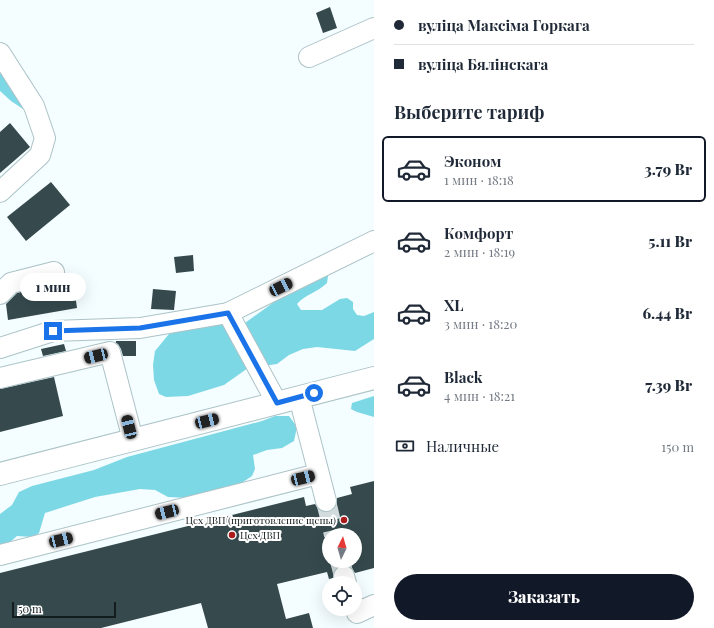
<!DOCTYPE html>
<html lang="ru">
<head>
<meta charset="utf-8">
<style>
	:root { --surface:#fff; --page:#f6f6f7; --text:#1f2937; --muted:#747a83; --line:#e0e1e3; --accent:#111827 }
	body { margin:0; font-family:"Playfair Display",serif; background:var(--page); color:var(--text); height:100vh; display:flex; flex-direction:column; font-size:15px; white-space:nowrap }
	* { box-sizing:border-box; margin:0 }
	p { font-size:13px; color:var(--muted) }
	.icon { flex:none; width:22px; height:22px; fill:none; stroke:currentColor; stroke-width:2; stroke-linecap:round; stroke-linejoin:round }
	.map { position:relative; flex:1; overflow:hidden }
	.sheet { display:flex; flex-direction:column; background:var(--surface); width:340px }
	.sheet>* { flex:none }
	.top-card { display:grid; align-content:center; height:88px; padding:0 20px; background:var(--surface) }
	.needle { width:26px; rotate:5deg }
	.buttons { position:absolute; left:322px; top:528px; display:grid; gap:8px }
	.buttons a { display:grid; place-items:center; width:40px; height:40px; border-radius:50%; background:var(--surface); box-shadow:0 4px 16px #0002; font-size:20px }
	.scale { position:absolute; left:12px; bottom:10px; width:104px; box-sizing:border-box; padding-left:4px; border:2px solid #141d1e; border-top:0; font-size:11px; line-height:14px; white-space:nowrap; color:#141d1e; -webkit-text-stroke:3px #fff; paint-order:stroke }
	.end { position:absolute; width:18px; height:18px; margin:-9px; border:5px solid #1a73e8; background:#fff; box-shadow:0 0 0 2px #fff }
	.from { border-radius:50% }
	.bubble { position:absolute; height:28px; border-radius:14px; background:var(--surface); box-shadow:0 4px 16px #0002; font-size:13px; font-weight:800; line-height:28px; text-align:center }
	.car { position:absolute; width:12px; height:24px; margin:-12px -6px; border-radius:5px; box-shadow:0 0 3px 1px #0007; background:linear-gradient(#222 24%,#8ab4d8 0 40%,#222 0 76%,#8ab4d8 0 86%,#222 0) }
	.top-card b { display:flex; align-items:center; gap:14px; height:38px; font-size:15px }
	.top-card b+b { border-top:1px solid var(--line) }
	.top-card i { width:10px; height:10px; background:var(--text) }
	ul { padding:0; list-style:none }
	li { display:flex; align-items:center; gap:12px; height:66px; margin:0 8px 6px; padding:0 12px; border:2px solid transparent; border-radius:6px }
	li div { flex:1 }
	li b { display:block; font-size:15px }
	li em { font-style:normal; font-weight:800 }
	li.current { border-color:var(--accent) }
	li>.icon { width:36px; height:36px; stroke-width:1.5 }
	h2 { padding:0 20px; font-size:18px; line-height:48px }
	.pay { display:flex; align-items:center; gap:10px; height:44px; padding:0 20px; font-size:15px }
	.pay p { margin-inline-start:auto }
	.cta { display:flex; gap:8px; margin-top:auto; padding:8px 20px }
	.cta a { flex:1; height:46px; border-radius:24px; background:var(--accent); color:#fff; font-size:16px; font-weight:800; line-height:46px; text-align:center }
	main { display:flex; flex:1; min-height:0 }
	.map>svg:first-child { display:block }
	.forest { fill:#7dd8e5 }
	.building { fill:#364a4d; fill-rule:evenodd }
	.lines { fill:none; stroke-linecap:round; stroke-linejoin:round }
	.minor-tunnel { stroke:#d2dbdd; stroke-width:20; stroke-dasharray:20 10; stroke-linecap:butt }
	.minor-casing { stroke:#acc3c7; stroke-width:22 }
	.major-casing { stroke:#acc3c7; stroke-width:24 }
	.minor { stroke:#fff; stroke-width:20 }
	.major { stroke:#fff; stroke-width:22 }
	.route { stroke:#1a73e8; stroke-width:5 }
	.poi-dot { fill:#ad1c1d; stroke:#fff; stroke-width:1.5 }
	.labels { text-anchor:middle; stroke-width:4; stroke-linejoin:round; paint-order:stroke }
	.poi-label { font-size:10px; fill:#141d1e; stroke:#fff; text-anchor:end }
</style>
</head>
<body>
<main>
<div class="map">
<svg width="374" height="628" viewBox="0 0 374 628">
	<rect width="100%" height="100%" fill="#f4fdff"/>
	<g class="forest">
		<polygon points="0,55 28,76 36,95 31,109 23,109 11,101 0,91"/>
		<path d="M322,271L328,276L327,283C318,292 306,294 297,304L301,310H322L340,299L347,298L353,302V309L357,315L364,316L374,312V339L355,351L317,347L303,349L289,355L277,364L248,368L224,385L188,396L166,397L159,394L154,380L153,365L155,351L169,334L211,323L238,328L309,277Z"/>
		<polygon points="374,396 374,417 357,412 351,409 352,403"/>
		<polygon points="275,416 289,416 297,427 294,441 282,448 267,450 253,455 255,469 252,476 234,488 190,498 168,497 155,490 140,489 95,497 45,513 39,533 33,537 17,536 0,551 0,514 12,505 19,492 32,486 94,470 127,457 262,421"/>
	</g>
	<g class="building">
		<polygon points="330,7 337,28 323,33 316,13"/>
		<polygon points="10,123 30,147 0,173 0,132"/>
		<polygon points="51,182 70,205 26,241 7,217"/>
		<polygon points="193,255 194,271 176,273 174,257"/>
		<polygon points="62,280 64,280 65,288 74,287 77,308 8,320 6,304 17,293 25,291 25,293 52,289 51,285 57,283"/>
		<polygon points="153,289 176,291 174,310 151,309"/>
		<polygon points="116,341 136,341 136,356 123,356 121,349 118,344 116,343"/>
		<polygon points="64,344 66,351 43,356 41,349"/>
		<polygon points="54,377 63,416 0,432 0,389"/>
		<path d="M374,481V568L355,573L352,568L347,565H341L336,568L333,573V578L329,579L327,572L277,584L286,619L309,613L313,628H208L201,603L101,628H0V573L304,497L306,506L315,504L318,509L323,512H328L334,509L337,504V498L352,494L350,487ZM329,535H355V561H329Z"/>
	</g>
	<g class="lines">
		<g class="minor-tunnel">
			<polyline points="326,501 334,535"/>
			<polyline points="340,561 344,576"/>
		</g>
		<g class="minor-casing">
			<g id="minor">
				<polyline points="0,53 34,106 45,138 40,155 0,192"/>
				<polyline points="309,57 374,28"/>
				<polyline points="0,294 11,283 54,272"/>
				<polyline points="228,313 277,403"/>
				<polyline points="0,348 53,331 140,328 228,313 374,241"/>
				<polyline points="0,378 110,352 133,440"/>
				<polyline points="299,397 326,501"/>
				<polyline points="0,555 318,474"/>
				<polyline points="344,576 346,583"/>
				<polyline points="355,606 357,613 374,605"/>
			</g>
		</g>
		<g class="major-casing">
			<polyline id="major" points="0,474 374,378"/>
		</g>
		<use href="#minor" class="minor"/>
		<use href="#major" class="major"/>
	</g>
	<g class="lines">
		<polyline class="route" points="53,331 140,328 228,313 277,403 314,393"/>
	</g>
	<g class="poi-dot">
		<circle cx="344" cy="520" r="4"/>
		<circle cx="232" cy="535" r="4"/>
	</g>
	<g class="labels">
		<g class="poi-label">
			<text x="336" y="524">Цех ДВП (приготовление щепы)</text>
			<text x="240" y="539" text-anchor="start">Цех ДВП</text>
		</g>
	</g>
</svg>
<div class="buttons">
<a><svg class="needle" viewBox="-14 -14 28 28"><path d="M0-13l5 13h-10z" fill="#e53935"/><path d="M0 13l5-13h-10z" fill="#747a83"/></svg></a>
<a><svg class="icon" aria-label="locate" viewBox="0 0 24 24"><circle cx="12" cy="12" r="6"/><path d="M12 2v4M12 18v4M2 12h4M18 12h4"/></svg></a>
</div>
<div class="scale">50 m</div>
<i class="end from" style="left:314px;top:393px"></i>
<i class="end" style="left:53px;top:331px"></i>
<div class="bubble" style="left:20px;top:273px;width:66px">1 мин</div>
<i class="car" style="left:281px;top:287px;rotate:64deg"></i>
<i class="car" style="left:96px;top:356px;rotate:256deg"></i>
<i class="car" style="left:207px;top:421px;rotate:76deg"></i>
<i class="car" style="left:129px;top:427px;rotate:346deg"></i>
<i class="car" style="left:303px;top:478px;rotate:76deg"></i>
<i class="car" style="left:167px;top:512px;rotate:256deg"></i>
<i class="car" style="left:61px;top:540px;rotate:76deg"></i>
</div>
<section class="sheet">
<div class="top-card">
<b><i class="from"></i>вуліца Максіма Горкага</b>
<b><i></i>вуліца Бялінскага</b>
</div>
<h2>Выберите тариф</h2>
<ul>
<li class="current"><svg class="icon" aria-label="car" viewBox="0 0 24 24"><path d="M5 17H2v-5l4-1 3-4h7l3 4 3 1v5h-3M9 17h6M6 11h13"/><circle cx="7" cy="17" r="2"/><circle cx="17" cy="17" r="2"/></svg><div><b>Эконом</b><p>1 мин · 18:18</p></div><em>3.79 Br</em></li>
<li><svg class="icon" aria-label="car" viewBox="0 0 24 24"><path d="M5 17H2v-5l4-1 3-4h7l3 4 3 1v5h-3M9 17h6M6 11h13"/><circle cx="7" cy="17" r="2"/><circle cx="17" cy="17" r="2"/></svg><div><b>Комфорт</b><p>2 мин · 18:19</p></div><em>5.11 Br</em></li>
<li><svg class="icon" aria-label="car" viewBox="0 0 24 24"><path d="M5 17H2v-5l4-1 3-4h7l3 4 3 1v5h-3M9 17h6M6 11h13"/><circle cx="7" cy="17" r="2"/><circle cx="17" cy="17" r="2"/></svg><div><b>XL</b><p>3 мин · 18:20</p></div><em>6.44 Br</em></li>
<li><svg class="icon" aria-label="car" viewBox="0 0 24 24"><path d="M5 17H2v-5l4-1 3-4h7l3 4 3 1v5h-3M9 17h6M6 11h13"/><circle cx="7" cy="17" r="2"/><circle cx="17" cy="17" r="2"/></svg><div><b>Black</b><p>4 мин · 18:21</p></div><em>7.39 Br</em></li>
</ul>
<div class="pay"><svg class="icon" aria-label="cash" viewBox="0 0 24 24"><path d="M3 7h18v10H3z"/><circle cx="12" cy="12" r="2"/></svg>Наличные<p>150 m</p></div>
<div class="cta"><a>Заказать</a></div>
</section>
</main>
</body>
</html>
